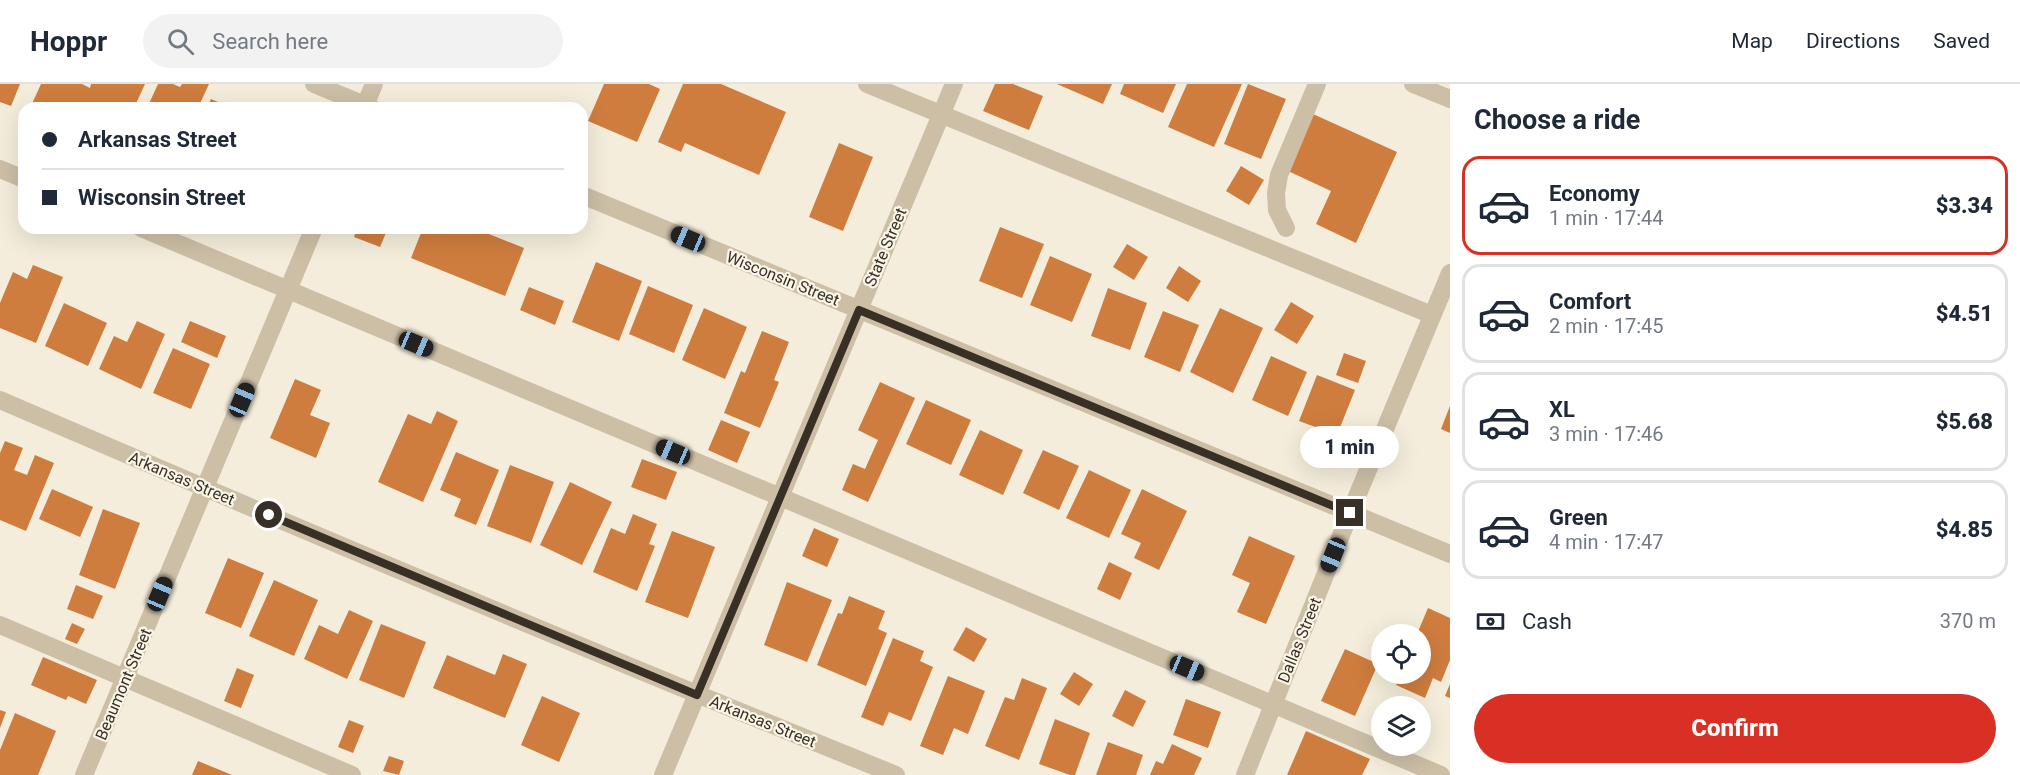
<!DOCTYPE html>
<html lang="en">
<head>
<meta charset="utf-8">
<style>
	:root { --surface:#fff; --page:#f2f2f3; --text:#1f2937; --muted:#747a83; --line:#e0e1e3; --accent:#d93025 }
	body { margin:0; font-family:Roboto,sans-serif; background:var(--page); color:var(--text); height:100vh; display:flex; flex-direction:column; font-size:22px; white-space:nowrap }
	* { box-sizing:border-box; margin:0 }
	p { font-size:20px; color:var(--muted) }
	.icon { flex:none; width:33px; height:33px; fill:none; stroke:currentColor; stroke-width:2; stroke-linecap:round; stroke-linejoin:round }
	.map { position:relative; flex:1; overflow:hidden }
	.panel { display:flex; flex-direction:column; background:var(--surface); width:570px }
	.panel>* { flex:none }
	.banner { position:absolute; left:18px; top:18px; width:570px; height:132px; border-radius:18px; box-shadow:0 6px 24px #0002; display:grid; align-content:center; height:132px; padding:0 24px; background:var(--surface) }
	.fabs { position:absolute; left:1371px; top:540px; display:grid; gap:12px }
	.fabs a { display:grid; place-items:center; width:60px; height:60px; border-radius:50%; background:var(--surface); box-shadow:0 6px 24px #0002; font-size:30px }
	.end { position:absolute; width:27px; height:27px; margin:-14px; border:8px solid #383027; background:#fff; box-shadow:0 0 0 3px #fff }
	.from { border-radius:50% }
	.bubble { position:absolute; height:42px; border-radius:21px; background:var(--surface); box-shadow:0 6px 24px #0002; font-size:20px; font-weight:800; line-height:42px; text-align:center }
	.car { position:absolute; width:18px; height:36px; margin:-18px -9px; border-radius:8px; box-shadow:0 0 4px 2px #0007; background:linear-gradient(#222 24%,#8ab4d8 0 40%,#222 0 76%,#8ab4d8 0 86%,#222 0) }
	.banner b { display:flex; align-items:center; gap:21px; height:57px; font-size:22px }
	.banner b+b { border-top:2px solid var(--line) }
	.banner i { width:15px; height:15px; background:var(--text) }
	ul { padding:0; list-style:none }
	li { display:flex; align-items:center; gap:18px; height:99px; margin:0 12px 9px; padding:0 12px; border:3px solid var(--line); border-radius:18px }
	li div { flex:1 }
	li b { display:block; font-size:22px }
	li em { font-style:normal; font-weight:800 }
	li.active { border-color:var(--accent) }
	li>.icon { width:54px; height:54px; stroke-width:1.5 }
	h2 { padding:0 24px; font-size:27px; line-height:72px }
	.pay { display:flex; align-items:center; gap:15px; height:66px; padding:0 24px; font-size:22px }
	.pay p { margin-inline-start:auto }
	.primary-button { display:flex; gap:12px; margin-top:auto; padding:12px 24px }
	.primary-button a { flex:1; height:69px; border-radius:36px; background:var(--accent); color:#fff; font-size:24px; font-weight:800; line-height:69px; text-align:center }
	header { display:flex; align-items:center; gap:36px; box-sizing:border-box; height:84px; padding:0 30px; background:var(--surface); border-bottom:2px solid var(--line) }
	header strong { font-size:28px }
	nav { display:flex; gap:33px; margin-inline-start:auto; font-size:21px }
	.search { width:420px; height:54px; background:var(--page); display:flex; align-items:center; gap:15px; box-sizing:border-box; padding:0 21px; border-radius:33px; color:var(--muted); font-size:22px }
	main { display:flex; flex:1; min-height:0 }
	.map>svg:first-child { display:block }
	.building { fill:#cf7d3e }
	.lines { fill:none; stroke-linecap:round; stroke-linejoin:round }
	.minor { stroke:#cdbfa6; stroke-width:18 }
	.route { stroke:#383027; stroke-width:8 }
	.labels { text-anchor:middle; stroke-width:4.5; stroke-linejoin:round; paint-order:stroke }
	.street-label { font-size:16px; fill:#383027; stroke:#fbf6e8 }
</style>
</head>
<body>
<header>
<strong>Hoppr</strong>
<div class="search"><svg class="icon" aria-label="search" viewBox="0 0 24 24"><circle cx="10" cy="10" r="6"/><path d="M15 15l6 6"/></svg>Search here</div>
<nav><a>Map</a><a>Directions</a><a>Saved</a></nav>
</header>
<main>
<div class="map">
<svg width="1450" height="691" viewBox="0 0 1450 691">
	<rect width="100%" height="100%" fill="#f4eddb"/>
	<g class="building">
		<polygon points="0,0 20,0 11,22 0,18"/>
		<polygon points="41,0 82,0 90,4 91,0 145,0 134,24 30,24"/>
		<polygon points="158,0 173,0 180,3 182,0 209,0 198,24 147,24"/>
		<polygon points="604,0 649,0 660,5 637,58 588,37"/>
		<polygon points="683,0 721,0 786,28 759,91 685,59 681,68 658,58"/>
		<polygon points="995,0 1013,0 1043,12 1029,46 983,27"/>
		<polygon points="1057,0 1112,0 1103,20"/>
		<polygon points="1124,0 1176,0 1163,29 1120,10"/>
		<polygon points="1187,0 1242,0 1214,63 1168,43"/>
		<polygon points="1248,0 1286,15 1261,75 1224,60"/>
		<polygon points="211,15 232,24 207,24"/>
		<polygon points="1313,30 1397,68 1356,159 1316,140 1331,107 1288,87"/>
		<polygon points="839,59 873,73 843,147 809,133"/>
		<polygon points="1241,82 1264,96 1249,121 1226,107"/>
		<polygon points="1000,143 1044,160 1022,214 979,197"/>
		<polygon points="357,144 388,144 380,163 354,153"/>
		<polygon points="423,144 474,144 524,164 505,212 411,174"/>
		<polygon points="1127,160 1148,173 1134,196 1113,183"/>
		<polygon points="1050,172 1092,190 1072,238 1030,221"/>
		<polygon points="596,178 642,197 619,257 572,238"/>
		<polygon points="33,181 63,193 36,259 0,244 0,219 13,188 27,195"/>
		<polygon points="1179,182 1201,197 1188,218 1166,204"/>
		<polygon points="648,202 693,221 674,269 629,250"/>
		<polygon points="529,203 564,217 555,241 520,226"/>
		<polygon points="1108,204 1147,219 1130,266 1091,252"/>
		<polygon points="1291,218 1314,232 1297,260 1274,246"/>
		<polygon points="64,219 107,239 88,282 45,262"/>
		<polygon points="704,224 747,243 725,295 682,276"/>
		<polygon points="1220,224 1263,244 1233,309 1190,288"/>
		<polygon points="1163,227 1199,241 1180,288 1144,273"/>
		<polygon points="137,237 165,250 141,305 99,285 114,252 127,258"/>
		<polygon points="190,237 226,252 217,274 181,258"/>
		<polygon points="762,247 789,258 774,296 779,298 760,344 724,329 741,287 745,289"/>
		<polygon points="173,264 210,280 191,325 153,309"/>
		<polygon points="1344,269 1366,277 1358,299 1336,291"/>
		<polygon points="1271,272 1307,288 1288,332 1252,316"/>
		<polygon points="1317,291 1355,306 1337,351 1299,337"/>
		<polygon points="295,295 321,306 310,331 330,339 316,374 270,354"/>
		<polygon points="880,298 915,314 868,418 842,406 853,380 865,385 878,356 858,346"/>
		<polygon points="926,316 971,336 951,381 906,360"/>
		<polygon points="1450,322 1450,349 1441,345"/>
		<polygon points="437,327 458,337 423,418 378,398 408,330 431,340"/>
		<polygon points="721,336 750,348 737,379 708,366"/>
		<polygon points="980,346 1023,366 1003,411 959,391"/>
		<polygon points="5,357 23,364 14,386 27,391 35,371 54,379 26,447 0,436 0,369"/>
		<polygon points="1043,366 1079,382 1059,426 1023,409"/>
		<polygon points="456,368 499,386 476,441 454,432 461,415 440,406"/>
		<polygon points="642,375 677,388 666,416 631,403"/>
		<polygon points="510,381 554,398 531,459 487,442"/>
		<polygon points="1089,386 1131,406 1109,454 1066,434"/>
		<polygon points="570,398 612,418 582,481 540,461"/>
		<polygon points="52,405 93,423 80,453 39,435"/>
		<polygon points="1142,405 1187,427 1159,486 1134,474 1141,459 1121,450"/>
		<polygon points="103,425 140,439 115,505 79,491"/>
		<polygon points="633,430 657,440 649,460 655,462 637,507 593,488 611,444 625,450"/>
		<polygon points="814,444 839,455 827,483 802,472"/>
		<polygon points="672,447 715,463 688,534 645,518"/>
		<polygon points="1249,452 1295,472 1266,540 1237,528 1250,499 1232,491"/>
		<polygon points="228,474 264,489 241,544 205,529"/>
		<polygon points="1109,478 1132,489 1120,516 1097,505"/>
		<polygon points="274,496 318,516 294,572 249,552"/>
		<polygon points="787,498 832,516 807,578 764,561"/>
		<polygon points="76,501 103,512 93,535 67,525"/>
		<polygon points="849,512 885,527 878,545 887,549 866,602 817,581 838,529 842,530"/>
		<polygon points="1428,524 1450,534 1450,576 1441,598 1433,594 1425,614 1396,601 1400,590 1420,590 1420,550 1417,550"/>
		<polygon points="349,526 373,537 347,595 304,575 319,541 338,550"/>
		<polygon points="72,539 85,545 77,560 65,555"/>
		<polygon points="381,540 426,558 404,614 359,596"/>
		<polygon points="966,543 987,555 974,578 953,566"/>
		<polygon points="893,554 924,567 920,577 933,583 911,637 889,628 883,642 861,633"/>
		<polygon points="1345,565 1378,580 1355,632 1321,617"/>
		<polygon points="503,570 527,580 505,634 433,604 447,571 495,591"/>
		<polygon points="43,573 97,596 86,620 68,612 66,616 31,601"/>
		<polygon points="237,584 254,591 241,624 224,617"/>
		<polygon points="1074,588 1093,600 1079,622 1060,610"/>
		<polygon points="948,592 985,607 968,650 954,644 943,671 920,662"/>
		<polygon points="1022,594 1047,604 1019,676 985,662 1005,613 1014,616"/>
		<polygon points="1450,600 1450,614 1445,612"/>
		<polygon points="1125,606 1146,617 1133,643 1112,632"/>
		<polygon points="542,612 580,629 559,678 521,661"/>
		<polygon points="1186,615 1221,628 1208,664 1173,651"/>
		<polygon points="0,626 6,628 0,644"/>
		<polygon points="15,629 56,647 38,691 0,691 0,666"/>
		<polygon points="1055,635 1090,649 1075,691 1070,691 1039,680"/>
		<polygon points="349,636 364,642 353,669 338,663"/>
		<polygon points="1306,647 1370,675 1362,691 1287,691"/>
		<polygon points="1108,658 1143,671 1136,691 1096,691"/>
		<polygon points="1172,660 1202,674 1194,691 1150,691 1156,677 1163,680"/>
		<polygon points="389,672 404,677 399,691 383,687"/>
		<polygon points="198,677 232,691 192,691"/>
	</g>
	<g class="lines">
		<g class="minor">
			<polyline points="314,0 372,24"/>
			<polyline points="867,0 1432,231"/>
			<polyline points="1413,0 1450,15"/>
			<polyline points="364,24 374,0"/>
			<polyline points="0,85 24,95"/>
			<polyline points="582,111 1450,470"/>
			<polyline points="141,144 1441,691"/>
			<polyline points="1286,144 1277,126 1276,109 1279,91 1317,0"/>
			<path d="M0,316C297,444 596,570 896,691"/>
			<polyline points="0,541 352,691"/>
			<polyline points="84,691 314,144"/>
			<polyline points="663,691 954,0"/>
			<polyline points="1245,691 1350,429 1450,189"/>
		</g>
	</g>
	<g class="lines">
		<polyline class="route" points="269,431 697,611 859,226 1350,429"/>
	</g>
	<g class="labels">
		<g class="street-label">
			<text transform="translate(885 163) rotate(-67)" y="6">State Street</text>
			<text transform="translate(783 194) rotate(22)" y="6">Wisconsin Street</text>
			<text transform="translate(182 394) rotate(23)" y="6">Arkansas Street</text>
			<text transform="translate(1299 556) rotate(-68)" y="6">Dallas Street</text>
			<text transform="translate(123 600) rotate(-67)" y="6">Beaumont Street</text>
			<text transform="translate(763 637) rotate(22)" y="6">Arkansas Street</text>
		</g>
	</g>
</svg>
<div class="fabs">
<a><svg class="icon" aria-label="locate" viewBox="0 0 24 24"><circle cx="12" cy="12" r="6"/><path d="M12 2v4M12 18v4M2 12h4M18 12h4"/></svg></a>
<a><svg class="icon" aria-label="layers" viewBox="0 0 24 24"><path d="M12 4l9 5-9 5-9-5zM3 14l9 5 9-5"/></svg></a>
</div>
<i class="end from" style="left:269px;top:431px"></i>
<i class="end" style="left:1350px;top:429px"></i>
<div class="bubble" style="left:1300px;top:342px;width:99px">1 min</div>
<i class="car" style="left:688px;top:155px;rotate:293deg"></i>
<i class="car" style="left:416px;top:260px;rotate:113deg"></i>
<i class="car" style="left:242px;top:316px;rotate:23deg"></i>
<i class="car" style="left:673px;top:368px;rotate:293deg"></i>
<i class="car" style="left:1333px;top:471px;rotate:202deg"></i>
<i class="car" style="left:160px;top:510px;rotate:23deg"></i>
<i class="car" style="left:1187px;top:584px;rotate:113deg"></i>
<div class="banner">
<b><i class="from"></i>Arkansas Street</b>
<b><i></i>Wisconsin Street</b>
</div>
</div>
<section class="panel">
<h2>Choose a ride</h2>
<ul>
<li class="active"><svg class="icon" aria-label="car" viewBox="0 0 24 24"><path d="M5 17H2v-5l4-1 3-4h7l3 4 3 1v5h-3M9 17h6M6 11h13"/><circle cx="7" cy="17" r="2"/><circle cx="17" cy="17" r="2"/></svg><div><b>Economy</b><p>1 min · 17:44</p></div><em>$3.34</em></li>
<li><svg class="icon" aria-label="car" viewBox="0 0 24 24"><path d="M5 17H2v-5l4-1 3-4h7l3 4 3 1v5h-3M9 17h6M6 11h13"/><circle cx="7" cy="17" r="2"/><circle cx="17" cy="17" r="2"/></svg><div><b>Comfort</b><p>2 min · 17:45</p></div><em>$4.51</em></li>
<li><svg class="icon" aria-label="car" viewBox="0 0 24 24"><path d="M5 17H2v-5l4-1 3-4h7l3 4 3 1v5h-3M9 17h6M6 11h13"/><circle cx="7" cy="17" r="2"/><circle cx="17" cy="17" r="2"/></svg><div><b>XL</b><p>3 min · 17:46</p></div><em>$5.68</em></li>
<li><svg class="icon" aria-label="car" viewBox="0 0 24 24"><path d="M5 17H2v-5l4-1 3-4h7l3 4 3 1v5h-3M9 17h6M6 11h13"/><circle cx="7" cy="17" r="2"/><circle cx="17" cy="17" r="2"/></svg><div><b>Green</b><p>4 min · 17:47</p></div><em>$4.85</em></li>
</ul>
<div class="pay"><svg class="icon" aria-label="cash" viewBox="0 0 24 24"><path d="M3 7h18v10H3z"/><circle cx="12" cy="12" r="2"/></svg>Cash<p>370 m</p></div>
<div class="primary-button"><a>Confirm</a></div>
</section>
</main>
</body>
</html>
